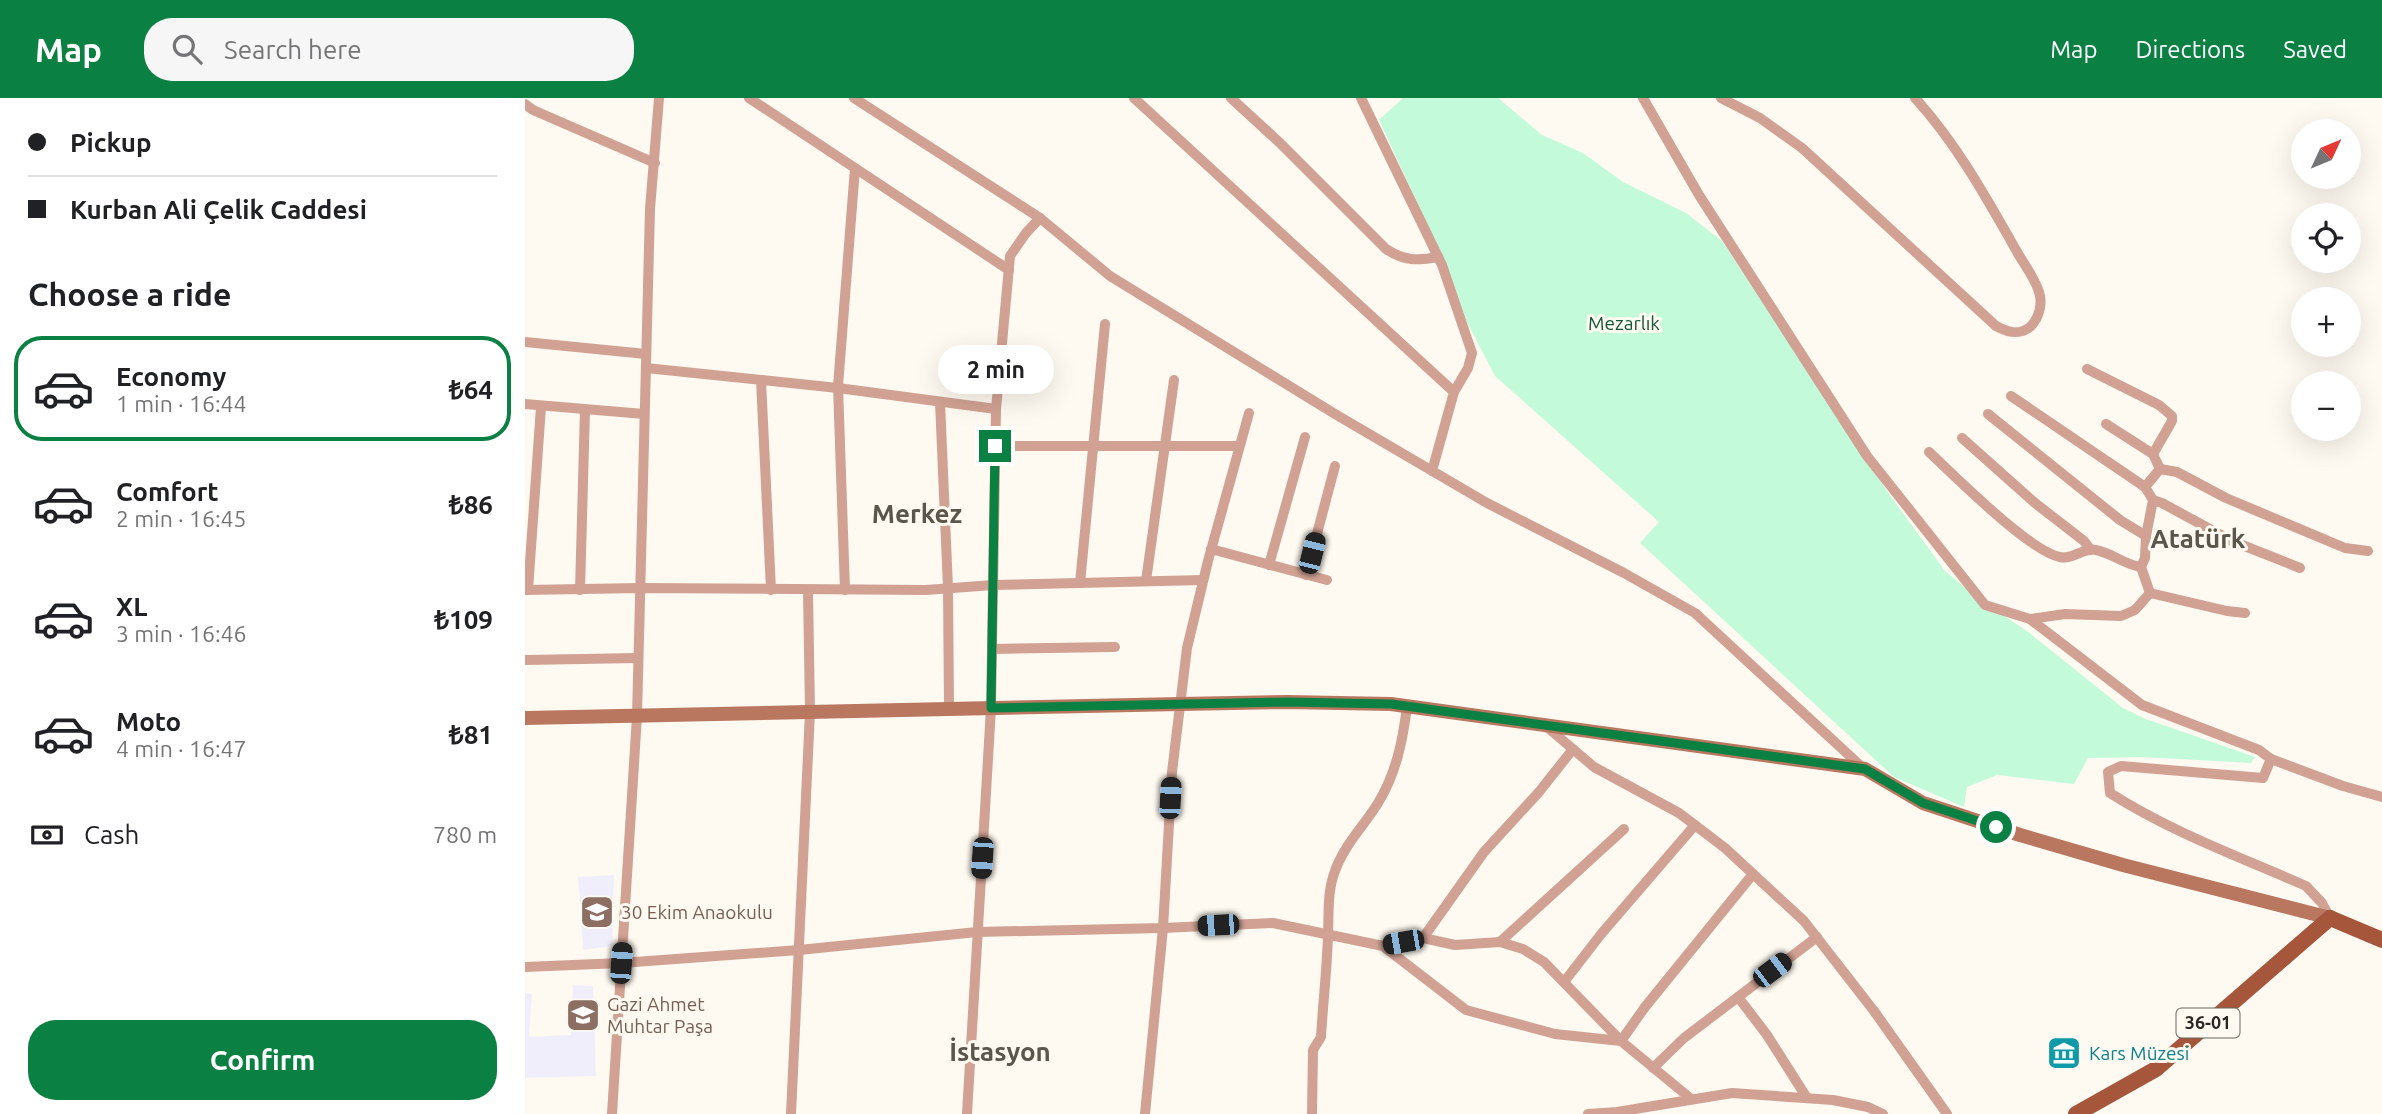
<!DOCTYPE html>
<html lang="en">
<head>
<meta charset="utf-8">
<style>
	:root { --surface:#fff; --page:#f6f6f6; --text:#202124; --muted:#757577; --line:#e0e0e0; --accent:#0b8043 }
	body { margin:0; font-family:Ubuntu,sans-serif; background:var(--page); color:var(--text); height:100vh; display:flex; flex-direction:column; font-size:26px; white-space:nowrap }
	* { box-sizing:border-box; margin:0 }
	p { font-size:23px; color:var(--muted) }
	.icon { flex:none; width:38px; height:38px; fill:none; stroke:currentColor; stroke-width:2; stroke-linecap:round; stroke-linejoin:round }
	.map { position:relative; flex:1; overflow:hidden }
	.side { display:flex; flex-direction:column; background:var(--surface); width:525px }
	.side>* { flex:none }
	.top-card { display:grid; align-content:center; height:154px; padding:0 28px; background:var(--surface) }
	.needle { width:46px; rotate:46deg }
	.tools { position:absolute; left:1766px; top:21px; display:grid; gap:14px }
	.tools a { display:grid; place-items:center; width:70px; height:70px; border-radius:50%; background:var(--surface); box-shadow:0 7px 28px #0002; font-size:35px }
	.end { position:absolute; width:32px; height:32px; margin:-16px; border:9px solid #0b8043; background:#fff; box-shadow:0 0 0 4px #fff }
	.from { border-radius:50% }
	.bubble { position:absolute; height:49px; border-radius:24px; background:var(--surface); box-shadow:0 7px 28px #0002; font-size:23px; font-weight:700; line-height:49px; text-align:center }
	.car { position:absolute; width:21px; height:42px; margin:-21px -10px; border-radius:9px; box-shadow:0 0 5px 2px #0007; background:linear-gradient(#222 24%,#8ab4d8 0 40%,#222 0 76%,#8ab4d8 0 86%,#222 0) }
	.top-card b { display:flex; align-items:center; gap:24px; height:66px; font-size:26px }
	.top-card b+b { border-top:2px solid var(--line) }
	.top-card i { width:18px; height:18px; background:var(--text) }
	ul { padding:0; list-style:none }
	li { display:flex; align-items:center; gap:21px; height:105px; margin:0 14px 10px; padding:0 14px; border:4px solid transparent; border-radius:28px }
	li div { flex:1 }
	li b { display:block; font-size:26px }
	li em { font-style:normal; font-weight:700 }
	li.on { border-color:var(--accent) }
	li>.icon { width:63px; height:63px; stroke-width:1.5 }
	h2 { padding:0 28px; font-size:32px; line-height:84px }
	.pay { display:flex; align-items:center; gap:18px; height:77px; padding:0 28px; font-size:26px }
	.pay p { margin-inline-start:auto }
	.action { display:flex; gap:14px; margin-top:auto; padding:14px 28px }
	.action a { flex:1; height:80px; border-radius:28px; background:var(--accent); color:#fff; font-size:28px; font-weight:700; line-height:80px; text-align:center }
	header { display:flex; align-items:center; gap:42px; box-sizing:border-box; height:98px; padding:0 35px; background:var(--accent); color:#fff }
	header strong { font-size:33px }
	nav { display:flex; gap:38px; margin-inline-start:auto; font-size:24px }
	.search { width:490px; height:63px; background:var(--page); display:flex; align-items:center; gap:18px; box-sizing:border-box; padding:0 24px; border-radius:28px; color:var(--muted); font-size:26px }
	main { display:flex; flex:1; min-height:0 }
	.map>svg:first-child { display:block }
	.education { fill:#f1eefc }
	.green { fill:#c3fada }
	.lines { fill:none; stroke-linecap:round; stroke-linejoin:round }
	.street { stroke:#d1a293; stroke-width:10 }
	.secondary { stroke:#b97760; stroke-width:14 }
	.primary { stroke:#a6563b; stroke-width:16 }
	.route { stroke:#0b8043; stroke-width:9 }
	.labels { text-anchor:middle; stroke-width:6; stroke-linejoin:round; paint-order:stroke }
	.shield { fill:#fefaf1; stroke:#696661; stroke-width:2 }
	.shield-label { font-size:18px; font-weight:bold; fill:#292723 }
	.park-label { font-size:19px; fill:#135638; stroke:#fefaf1 }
	.education-label { font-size:19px; fill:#785e54; stroke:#fefaf1; text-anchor:start }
	.culture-label { font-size:19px; fill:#0d838f; stroke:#fefaf1; text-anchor:start }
	.district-label { font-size:26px; font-weight:bold; fill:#5a564c; stroke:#fefaf1 }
</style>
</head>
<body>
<header>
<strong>Map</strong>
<div class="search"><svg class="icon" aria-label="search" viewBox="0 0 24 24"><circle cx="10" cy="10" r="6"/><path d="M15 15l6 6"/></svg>Search here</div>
<nav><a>Map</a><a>Directions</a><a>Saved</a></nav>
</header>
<main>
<section class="side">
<div class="top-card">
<b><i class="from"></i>Pickup</b>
<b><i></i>Kurban Ali Çelik Caddesi</b>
</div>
<h2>Choose a ride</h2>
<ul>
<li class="on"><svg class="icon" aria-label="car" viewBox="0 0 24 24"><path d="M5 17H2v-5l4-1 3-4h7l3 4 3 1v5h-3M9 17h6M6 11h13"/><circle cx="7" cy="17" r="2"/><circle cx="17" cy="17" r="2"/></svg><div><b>Economy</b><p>1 min · 16:44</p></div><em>₺64</em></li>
<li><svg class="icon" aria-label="car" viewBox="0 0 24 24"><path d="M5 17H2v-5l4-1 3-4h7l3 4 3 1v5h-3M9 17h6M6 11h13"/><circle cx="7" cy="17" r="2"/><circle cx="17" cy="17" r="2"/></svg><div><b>Comfort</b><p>2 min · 16:45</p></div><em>₺86</em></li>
<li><svg class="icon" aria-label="car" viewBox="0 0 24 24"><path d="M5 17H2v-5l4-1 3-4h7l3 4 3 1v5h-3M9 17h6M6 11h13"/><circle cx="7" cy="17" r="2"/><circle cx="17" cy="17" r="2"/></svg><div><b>XL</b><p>3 min · 16:46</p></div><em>₺109</em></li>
<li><svg class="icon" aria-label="car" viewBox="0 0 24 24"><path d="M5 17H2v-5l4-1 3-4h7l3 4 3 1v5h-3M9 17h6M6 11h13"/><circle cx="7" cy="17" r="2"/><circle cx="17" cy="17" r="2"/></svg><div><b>Moto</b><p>4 min · 16:47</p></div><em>₺81</em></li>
</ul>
<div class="pay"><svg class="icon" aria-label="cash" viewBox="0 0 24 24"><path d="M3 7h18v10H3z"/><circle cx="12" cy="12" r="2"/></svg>Cash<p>780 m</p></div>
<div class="action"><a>Confirm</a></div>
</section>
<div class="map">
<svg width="1857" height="1016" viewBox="0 0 1857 1016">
	<rect width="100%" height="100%" fill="#fefaf1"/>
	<g class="education">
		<polygon points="89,777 87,848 58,852 53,779"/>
		<polygon points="48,887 68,888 71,978 0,980 0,895 7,896 4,939 46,937"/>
	</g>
	<polygon class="green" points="878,0 973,0 1017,37 1058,55 1098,84 1161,115 1197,143 1364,396 1420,473 1455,502 1502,533 1598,610 1621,621 1730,659 1726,665 1619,659 1563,660 1549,686 1472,677 1442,689 1439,709 1369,679 1115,445 1134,424 970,278 941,222 917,158 854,22"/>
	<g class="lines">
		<g class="street">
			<polyline points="224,0 484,172"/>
			<polyline points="329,0 515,120 585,178 810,316 962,405 1099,475 1170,515 1339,671"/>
			<polyline points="609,0 929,294"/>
			<path d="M706,0L755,45L861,151C879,163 892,163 913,159"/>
			<polyline points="836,0 917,167 947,255 943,270 929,294 907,373"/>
			<path d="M1118,0L1174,97L1342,358L1460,507L1505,521L1617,607L1734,652L1746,661L1738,680L1596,668L1583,674L1585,695C1646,734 1715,759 1781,788L1797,805L1805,820"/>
			<path d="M1196,0L1235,20L1277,50L1471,228C1482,234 1494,238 1505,229C1514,221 1518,205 1514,194C1510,180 1498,165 1491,152C1461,99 1431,45 1390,0"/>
			<polyline points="0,6 8,12 130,65"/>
			<polyline points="0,244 121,256"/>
			<polyline points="121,270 313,290 471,311"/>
			<polyline points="1562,271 1634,307 1647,318 1647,323 1628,356"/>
			<polyline points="236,282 246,492"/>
			<polyline points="1486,298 1620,389 1628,402 1621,438 1620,460 1616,469 1625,495"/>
			<polyline points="415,304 423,490 424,611"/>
			<polyline points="0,306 119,316"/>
			<polyline points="1463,316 1595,422 1621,438"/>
			<polyline points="1581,326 1628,356 1635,371"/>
			<polyline points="1437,340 1510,405 1559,443 1565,451"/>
			<polyline points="470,348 714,348"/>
			<path d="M1404,354C1430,378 1504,453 1535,459C1549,462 1558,449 1571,452C1587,455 1600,467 1616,469"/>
			<polyline points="1635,371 1652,374 1701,400 1820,450 1843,453"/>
			<polyline points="1620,389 1635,371"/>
			<polyline points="1628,402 1637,405 1707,443 1775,470"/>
			<polyline points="686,451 802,482"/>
			<polyline points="744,467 780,339"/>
			<polyline points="781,477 810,368"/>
			<polyline points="621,483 649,282"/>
			<polyline points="555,485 580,226"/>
			<polyline points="0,492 115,490 401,492 468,487 678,482"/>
			<polyline points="3,492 16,309"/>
			<polyline points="55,492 60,312"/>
			<polyline points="320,492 313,288 330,70"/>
			<polyline points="1625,495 1702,513 1720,515"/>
			<polyline points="1505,521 1540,516 1596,518 1610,512 1625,495"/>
			<polyline points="467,551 590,549"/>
			<polyline points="0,562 113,560"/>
			<polyline points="1022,629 1069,669 1154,715 1200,750 1279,823 1349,913 1422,1016"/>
			<polyline points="1746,661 1818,688 1857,699"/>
			<polyline points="898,840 959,754 1014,694 1048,651"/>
			<polyline points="975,844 1099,731"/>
			<polyline points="858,848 898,840 930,847 975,844 998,851 1019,864 1096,943 1120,909 1228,776"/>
			<polyline points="0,869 96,865 274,852 452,834 638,830 748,825 858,848 941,912 1030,936 1096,943 1165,1000"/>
			<polyline points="1039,884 1077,835 1170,727"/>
			<polyline points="1213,899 1242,937 1282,1000"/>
			<polyline points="1128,970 1159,940 1292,839"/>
			<polyline points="87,1016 112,618 125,111 134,0"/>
			<polyline points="266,1016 285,614 283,493"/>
			<polyline points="442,1016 466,610 471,311 485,158 501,135 515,120"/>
			<polyline points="620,1016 638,830 647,674 662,550 683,463 724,315"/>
			<path d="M787,1016L788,952L796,939C798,905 802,871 803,837C804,815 802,794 810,773C819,747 839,728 853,705C871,676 878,642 882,608"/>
			<polyline points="1063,1016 1092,1014 1207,995 1308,1002 1343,1009 1358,1016"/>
		</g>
		<polyline class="secondary" points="0,620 655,606 763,604 866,606 1340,671 1398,705 1495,737 1598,767 1805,820"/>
		<g class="primary">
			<polyline points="1805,820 1857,842"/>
			<polyline points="1551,1016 1631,971 1805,820"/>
		</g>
	</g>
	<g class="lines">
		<polyline class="route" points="470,348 466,610 763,604 866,606 1340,671 1398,705 1471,729"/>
	</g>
	<defs>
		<g id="school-square" transform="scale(1.75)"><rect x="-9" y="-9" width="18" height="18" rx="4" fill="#8d6e63" stroke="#fefaf1"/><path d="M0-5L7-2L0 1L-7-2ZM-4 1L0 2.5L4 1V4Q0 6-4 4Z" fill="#fff"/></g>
		<g id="museum-square" transform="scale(1.75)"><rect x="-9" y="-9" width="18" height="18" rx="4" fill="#0f9aa8" stroke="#fefaf1"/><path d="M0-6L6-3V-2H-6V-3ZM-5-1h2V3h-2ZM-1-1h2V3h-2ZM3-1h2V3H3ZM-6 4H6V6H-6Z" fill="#fff"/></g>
	</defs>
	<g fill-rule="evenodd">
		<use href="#school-square" x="72" y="814"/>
		<use href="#school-square" x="58" y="917"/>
		<use href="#museum-square" x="1539" y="955"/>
	</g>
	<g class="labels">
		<rect class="shield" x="1651.5" y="910.5" width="63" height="29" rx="5"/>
		<g class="shield-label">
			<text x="1683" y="931">36-01</text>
		</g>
		<g class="park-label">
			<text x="1099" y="232">Mezarlık</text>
		</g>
		<g class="education-label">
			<text x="96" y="821">30 Ekim Anaokulu</text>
			<text x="82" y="913">Gazi Ahmet<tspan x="82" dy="22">Muhtar Paşa</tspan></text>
		</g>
		<g class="culture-label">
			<text x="1564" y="962">Kars Müzesi̇</text>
		</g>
		<g class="district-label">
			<text x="392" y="425">Merkez</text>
			<text x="1673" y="450">Atatürk</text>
			<text x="475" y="963">İstasyon</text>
		</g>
	</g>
</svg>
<div class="tools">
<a><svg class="needle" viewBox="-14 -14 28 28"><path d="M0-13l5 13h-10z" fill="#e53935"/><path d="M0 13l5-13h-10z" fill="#757577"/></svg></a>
<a><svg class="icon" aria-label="locate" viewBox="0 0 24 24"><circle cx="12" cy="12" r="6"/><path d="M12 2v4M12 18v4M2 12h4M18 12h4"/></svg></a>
<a>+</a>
<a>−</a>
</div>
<i class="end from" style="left:1471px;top:729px"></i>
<i class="end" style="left:470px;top:348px"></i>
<div class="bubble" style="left:413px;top:247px;width:116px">2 min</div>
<i class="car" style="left:787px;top:455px;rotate:14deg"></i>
<i class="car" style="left:645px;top:700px;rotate:3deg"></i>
<i class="car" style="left:457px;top:760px;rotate:184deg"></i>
<i class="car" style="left:693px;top:827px;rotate:267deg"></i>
<i class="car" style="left:878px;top:844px;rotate:260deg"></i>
<i class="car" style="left:96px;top:865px;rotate:4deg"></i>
<i class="car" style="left:1247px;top:872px;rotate:53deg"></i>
</div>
</main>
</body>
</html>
